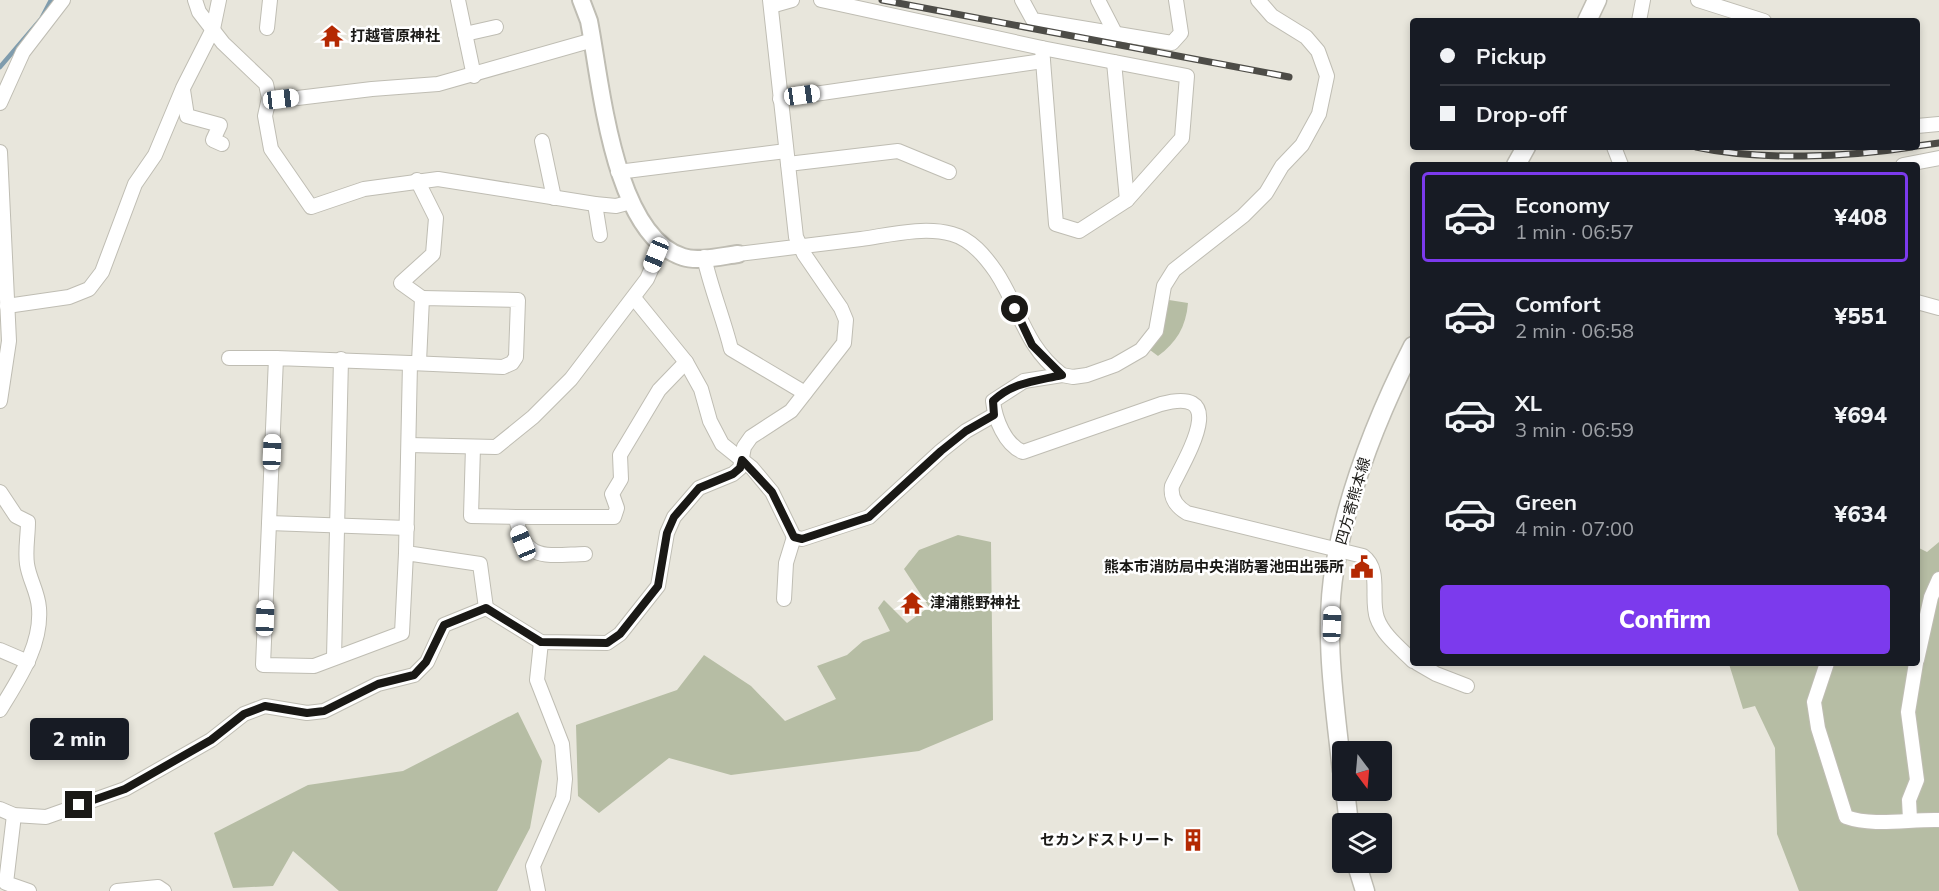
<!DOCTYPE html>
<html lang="en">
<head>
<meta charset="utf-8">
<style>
	:root { --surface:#171b24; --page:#242831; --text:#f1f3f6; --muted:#9ea1a6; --line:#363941; --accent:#7c3aed }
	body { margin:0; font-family:Mulish,"Noto Sans JP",sans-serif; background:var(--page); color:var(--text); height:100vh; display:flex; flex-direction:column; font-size:22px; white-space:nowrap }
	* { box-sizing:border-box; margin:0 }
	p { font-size:20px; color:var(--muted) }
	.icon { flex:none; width:33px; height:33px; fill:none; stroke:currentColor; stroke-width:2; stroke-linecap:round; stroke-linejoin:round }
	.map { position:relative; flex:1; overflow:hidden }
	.drawer { position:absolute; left:1410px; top:162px; width:510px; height:504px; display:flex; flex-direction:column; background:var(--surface); border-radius:6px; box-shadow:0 3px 9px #0003 }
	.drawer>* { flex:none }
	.hud { position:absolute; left:1410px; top:18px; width:510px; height:132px; border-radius:6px; box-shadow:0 3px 9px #0003; display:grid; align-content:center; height:132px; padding:0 30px; background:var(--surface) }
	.needle { width:39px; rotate:164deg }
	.tools { position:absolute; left:1332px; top:741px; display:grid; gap:12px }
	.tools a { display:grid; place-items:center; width:60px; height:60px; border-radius:6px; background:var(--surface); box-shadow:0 3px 9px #0003; font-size:30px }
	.end { position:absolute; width:27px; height:27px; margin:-14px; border:8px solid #1a1916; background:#fff; box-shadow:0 0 0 3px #fff }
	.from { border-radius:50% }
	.bubble { position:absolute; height:42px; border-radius:6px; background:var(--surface); box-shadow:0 3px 9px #0003; font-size:20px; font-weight:800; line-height:42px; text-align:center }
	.car { position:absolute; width:18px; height:36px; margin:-18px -9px; border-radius:8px; box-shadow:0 0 4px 2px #0007; background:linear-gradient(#fff 24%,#345 0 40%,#fff 0 76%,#345 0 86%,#fff 0) }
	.hud b { display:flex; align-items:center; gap:21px; height:57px; font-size:22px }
	.hud b+b { border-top:2px solid var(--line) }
	.hud i { width:15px; height:15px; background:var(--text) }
	ul { padding:10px 0 0; list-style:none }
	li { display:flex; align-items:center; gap:18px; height:90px; margin:0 12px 9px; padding:0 18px; border:3px solid transparent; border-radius:6px }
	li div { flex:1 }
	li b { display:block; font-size:22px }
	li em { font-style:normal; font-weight:800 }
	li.active { border-color:var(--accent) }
	li>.icon { width:54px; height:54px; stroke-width:1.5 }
	.primary-button { display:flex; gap:12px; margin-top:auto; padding:12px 30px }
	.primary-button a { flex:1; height:69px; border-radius:6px; background:var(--accent); color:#fff; font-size:24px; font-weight:800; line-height:69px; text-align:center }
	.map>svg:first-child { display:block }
	.green { fill:#b6bda4 }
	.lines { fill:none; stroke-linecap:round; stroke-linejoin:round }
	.stream { stroke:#7f9cad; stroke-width:4.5 }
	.minor-casing { stroke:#bfbdb3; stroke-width:16 }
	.tertiary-casing { stroke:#bfbdb3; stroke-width:20 }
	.secondary-casing { stroke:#bfbdb3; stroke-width:21 }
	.minor { stroke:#fff; stroke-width:14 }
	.tertiary { stroke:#fff; stroke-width:16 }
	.secondary { stroke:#fff; stroke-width:18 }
	.rail-casing { stroke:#4d4c47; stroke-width:7 }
	.rail { stroke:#fff; stroke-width:4.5; stroke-dasharray:14; stroke-linecap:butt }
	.route { stroke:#1a1916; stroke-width:8 }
	.labels { text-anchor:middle; stroke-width:5; stroke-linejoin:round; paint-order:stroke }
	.poi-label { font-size:15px; font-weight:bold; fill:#1a1916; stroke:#fff; text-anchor:start }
	.street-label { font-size:15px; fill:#1a1916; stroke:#fff }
</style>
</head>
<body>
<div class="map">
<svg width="1939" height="891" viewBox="0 0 1939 891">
	<rect width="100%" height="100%" fill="#e8e6dc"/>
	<g class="green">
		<path d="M1169,300L1188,303C1186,327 1176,343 1158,356L1150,350L1160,334Z"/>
		<polygon points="958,535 991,542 993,720 919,751 731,775 669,758 599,813 578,796 576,725 677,690 704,655 751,686 785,721 836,699 817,666 847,655 863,641 890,631 878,608 884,600 907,623 929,607 904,569 919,550"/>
		<polygon points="1939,542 1939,891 1799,891 1777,834 1775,748 1755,706 1743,709 1729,664 1917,663 1917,547 1927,552"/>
		<polygon points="518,712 542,761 530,828 497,891 339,891 293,851 273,886 233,888 214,833 308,785 403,771"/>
	</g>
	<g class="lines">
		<polyline class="stream" points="0,67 41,19 51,0"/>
		<g class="minor-casing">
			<g id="minor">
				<polyline points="195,0 199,12 223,43 266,84 269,98 265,116 271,149 311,207 364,189 438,179 595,204 616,206 631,202"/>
				<polyline points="458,0 474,76"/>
				<polyline points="821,0 1042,48"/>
				<polyline points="1022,0 1033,20 1172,43 1181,33 1176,0"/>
				<polyline points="1098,0 1114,31"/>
				<path d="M1258,0L1272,16L1306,37L1318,51L1327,76L1319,114L1302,145L1282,166L1266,193L1243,216L1174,270L1164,286L1156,331L1141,350L1115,365L1087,375L1073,377L1062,375L1024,381L993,401C995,419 1005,445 1023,452L1161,404C1231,385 1186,457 1172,486C1170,498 1177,507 1187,513L1363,556C1382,570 1370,598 1377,618C1383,635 1400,648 1413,661"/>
				<polyline points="1698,0 1764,21"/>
				<polyline points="771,6 792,0"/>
				<polyline points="1639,21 1643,0"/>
				<polyline points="267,28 270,0"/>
				<polyline points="465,34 496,27"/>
				<polygon points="1042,48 1187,76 1182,138 1127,200 1079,231 1056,224"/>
				<polyline points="1114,62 1127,200"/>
				<polyline points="183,90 187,116 220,125 213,140 222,144"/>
				<polyline points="269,98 281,100 372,89 438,84 593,40"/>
				<polyline points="780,99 1043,61"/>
				<polyline points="0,103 23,52 63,0"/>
				<polyline points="1917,126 1939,124"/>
				<polyline points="542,141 554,198"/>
				<polyline points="1614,147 1621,165"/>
				<polyline points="0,152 9,341 0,401"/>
				<polyline points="788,164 898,151 949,172"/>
				<polyline points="1903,165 1939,158"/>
				<polyline points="618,172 786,151"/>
				<polyline points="417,180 436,218 433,254 401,283 422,298"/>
				<polyline points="595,204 600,235"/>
				<path d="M738,254C779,249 820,244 861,239C889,235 924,226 952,234C971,239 985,256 996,272C1021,310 1023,344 1062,375"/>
				<path d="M704,257C711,289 723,317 731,349L805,393"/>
				<polyline points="634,298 686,362 701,389 710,421 722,444 752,468 772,492 794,537 802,539 869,517 941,451 966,431 994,415"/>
				<polyline points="1917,302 1939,308"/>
				<polyline points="7,306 69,297 89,289 102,272 135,184 155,155 183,88 213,29 219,0"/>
				<polyline points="229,358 276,358"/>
				<polyline points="410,363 503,367 512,363 516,357 518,300 422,298 419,362"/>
				<polyline points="409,445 496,447 533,417 571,379 647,279 662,245"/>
				<path d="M473,447L471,516L516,517C524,563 547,555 585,554"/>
				<path d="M0,492L16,516L28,522C28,536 25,550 27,564C29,579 38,592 39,608C42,646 18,680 0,710"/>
				<polyline points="516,517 614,517 617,508 612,494 621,479 620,455 659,390 686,362"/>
				<polyline points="269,523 407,528"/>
				<polyline points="406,553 402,633 314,666 263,665 276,358 410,363 406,553 480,564 486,608"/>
				<polyline points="784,599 786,563 794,537"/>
				<polyline points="0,650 28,662"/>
				<polyline points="334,658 341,359"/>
				<polyline points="1917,660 1931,597 1939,579"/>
				<polyline points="1417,663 1436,674 1467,686"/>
				<path d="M1827,663L1814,702L1818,728L1846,817C1874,827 1909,819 1939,820"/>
				<polyline points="0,809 14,815 46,817 125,789 211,740 244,714 265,706 307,713 324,711 378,684 414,675 427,662 444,625 486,608 541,642 607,643 620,634 658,586 667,533 674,517 699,488 733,474 740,468 744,447 751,437 791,411 844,343 846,320 841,308 804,254 796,237 770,0"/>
				<polyline points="14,815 6,883 29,891"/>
				<polyline points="1910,819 1909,800 1917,780 1908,712 1916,663"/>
				<polyline points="117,891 158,887 164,891"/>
				<polyline points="538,891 533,866 563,798 565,779 562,744 537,680 541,642"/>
			</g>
		</g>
		<g class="tertiary-casing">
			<path id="tertiary" d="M581,0L589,21C601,82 613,235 683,257C698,262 722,256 738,254"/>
		</g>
		<g class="secondary-casing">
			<g id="secondary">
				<polyline points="1587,21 1597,0"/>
				<polyline points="1516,165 1526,147"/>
				<path d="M1342,771C1335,706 1323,631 1335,566C1348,490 1378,415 1413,346"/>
				<polyline points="1345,790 1349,824"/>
				<polyline points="1356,862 1365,891"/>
			</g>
		</g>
		<use href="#minor" class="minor"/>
		<use href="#tertiary" class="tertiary"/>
		<use href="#secondary" class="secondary"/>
		<g class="rail-casing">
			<g id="rail">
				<polyline points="882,0 1289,77"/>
				<polyline points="1917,146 1939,143"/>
				<path d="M1696,147C1760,161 1848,157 1912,147"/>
			</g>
		</g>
		<use href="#rail" class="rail"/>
	</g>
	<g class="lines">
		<path class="route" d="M79,805L125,789L211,740L244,714L265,706L307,713L324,711L378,684L414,675L426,662L444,625L486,608L541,642L607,643L620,634L658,586L667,533L674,517L699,488L733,474L740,468L742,460L772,492L794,537L802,539L869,517L941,451L966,431L994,415L993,401C1013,382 1036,381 1062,375L1032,345L1015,309"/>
	</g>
	<defs>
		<g id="temple-bare" transform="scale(1.8)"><path d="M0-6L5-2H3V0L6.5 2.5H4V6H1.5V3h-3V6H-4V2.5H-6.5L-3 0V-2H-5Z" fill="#b42902" stroke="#fff" stroke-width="2.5" paint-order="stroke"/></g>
		<g id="civic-bare" transform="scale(1.8)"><path d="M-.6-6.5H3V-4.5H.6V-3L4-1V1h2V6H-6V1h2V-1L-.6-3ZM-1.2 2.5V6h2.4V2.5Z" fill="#b42902" stroke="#fff" stroke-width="2.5" paint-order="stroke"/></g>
		<g id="building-bare" transform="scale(1.8)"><path d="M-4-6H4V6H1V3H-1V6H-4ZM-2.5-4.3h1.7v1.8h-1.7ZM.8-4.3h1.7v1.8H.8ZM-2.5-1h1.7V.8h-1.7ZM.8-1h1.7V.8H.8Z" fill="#b42902" stroke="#fff" stroke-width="2.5" paint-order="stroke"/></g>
	</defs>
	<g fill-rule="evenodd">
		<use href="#temple-bare" x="332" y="36"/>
		<use href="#civic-bare" x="1362" y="567"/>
		<use href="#temple-bare" x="912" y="603"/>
		<use href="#building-bare" x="1193" y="840"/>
	</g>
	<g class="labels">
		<g class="poi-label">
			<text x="350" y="41">打越菅原神社</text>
			<text x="1344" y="572" text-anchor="end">熊本市消防局中央消防署池田出張所</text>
			<text x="930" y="608">津浦熊野神社</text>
			<text x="1175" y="845" text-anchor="end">セカンドストリート</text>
		</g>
		<g class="street-label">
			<text transform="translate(1353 501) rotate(-74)" y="5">四方寄熊本線</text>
		</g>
	</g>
</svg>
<div class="tools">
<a><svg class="needle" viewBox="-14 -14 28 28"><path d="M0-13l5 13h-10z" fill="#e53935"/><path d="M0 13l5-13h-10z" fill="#9ea1a6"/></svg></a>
<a><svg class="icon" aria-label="layers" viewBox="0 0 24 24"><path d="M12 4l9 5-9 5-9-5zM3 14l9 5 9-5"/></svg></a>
</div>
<i class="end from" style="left:1015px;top:309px"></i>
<i class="end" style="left:79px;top:805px"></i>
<div class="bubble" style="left:30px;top:718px;width:99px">2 min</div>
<i class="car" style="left:802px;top:95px;rotate:82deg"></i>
<i class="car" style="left:281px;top:99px;rotate:83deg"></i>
<i class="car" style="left:656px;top:255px;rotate:202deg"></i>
<i class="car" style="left:272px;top:452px;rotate:2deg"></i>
<i class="car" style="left:523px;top:543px;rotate:338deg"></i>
<i class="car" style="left:265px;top:618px;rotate:2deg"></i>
<i class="car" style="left:1332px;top:624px;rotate:2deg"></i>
<div class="hud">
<b><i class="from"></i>Pickup</b>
<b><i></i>Drop-off</b>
</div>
<section class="drawer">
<ul>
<li class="active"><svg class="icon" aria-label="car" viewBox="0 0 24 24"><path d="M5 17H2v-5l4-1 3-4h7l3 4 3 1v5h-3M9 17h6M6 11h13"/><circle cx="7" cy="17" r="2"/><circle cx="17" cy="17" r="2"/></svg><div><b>Economy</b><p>1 min · 06:57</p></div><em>¥408</em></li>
<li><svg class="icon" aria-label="car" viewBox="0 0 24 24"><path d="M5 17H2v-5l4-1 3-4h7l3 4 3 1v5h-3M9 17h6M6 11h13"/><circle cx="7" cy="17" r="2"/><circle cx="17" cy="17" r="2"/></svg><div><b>Comfort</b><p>2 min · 06:58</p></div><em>¥551</em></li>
<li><svg class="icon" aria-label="car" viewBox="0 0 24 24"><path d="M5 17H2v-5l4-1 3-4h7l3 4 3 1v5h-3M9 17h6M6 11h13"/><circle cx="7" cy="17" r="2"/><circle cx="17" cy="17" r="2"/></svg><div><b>XL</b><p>3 min · 06:59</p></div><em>¥694</em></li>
<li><svg class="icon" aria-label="car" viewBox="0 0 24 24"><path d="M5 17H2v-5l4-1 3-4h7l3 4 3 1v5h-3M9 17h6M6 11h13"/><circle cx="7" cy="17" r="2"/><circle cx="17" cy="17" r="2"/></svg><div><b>Green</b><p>4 min · 07:00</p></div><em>¥634</em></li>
</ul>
<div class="primary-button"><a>Confirm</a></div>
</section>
</div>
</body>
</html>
